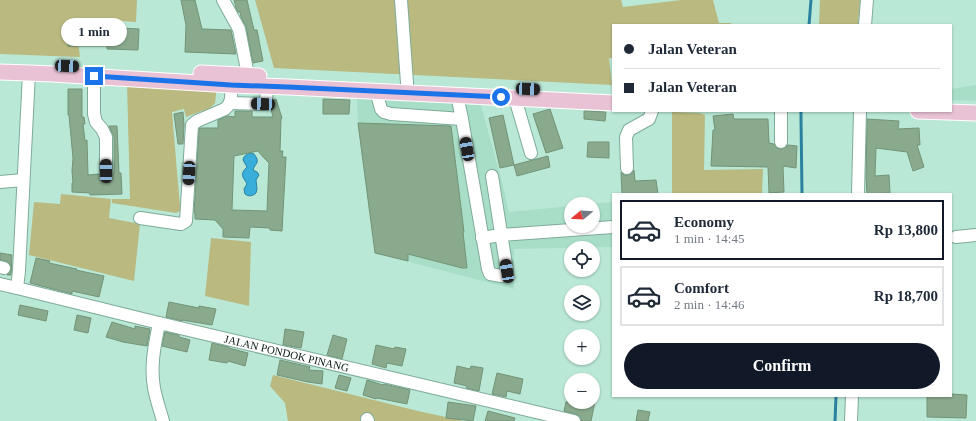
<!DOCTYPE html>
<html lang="en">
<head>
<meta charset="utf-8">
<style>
	:root { --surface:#fff; --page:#f6f6f7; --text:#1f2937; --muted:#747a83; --line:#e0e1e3; --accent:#111827 }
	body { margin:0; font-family:"Times New Roman",serif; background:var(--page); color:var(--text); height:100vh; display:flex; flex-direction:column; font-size:15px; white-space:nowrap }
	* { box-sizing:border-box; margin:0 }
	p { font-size:13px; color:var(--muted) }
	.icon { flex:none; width:22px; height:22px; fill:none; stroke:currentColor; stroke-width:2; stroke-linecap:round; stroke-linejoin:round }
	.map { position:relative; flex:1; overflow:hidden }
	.details { position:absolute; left:612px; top:193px; width:340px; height:204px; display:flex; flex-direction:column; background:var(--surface); border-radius:0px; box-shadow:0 1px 3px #0004 }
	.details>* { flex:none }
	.banner { position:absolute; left:612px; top:24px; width:340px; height:88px; border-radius:0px; box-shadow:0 1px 3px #0004; display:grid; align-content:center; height:88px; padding:0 12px; background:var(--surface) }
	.needle { width:26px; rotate:252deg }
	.tools { position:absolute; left:564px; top:197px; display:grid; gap:8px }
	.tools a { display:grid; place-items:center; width:36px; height:36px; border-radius:50%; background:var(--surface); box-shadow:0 1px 3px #0004; font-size:20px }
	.end { position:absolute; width:18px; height:18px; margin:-9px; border:5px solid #1a73e8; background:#fff; box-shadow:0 0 0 2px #fff }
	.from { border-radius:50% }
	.bubble { position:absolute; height:28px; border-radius:14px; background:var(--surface); box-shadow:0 1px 3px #0004; font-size:13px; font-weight:700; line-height:28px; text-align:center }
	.car { position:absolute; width:12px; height:24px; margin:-12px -6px; border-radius:5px; box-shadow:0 0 3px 1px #0007; background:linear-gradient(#222 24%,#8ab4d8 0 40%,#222 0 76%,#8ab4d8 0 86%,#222 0) }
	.banner b { display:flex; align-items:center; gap:14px; height:38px; font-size:15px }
	.banner b+b { border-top:1px solid var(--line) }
	.banner i { width:10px; height:10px; background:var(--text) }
	ul { padding:7px 0 0; list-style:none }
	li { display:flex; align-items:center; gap:12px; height:60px; margin:0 8px 6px; padding:0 4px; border:2px solid var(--line); border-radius:0px }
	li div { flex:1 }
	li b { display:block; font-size:15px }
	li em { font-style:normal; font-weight:700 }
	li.on { border-color:var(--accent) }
	li>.icon { width:36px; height:36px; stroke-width:1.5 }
	.primary-button { display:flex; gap:8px; margin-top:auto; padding:8px 12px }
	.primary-button a { flex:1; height:46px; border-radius:24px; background:var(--accent); color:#fff; font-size:16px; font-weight:700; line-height:46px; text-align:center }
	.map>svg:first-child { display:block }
	.built { fill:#a8dec8 }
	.grass { fill:#b9b980 }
	.water { fill:#39aedb; stroke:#2a819f }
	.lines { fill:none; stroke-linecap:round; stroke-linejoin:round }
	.stream { stroke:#2a819f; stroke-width:3 }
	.building { fill:#89aa8d; stroke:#739377; fill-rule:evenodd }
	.minor-casing { stroke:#7eab99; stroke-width:14 }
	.major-casing { stroke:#fff; stroke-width:17 }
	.minor { stroke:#fff; stroke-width:12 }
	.major { stroke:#e9c2d6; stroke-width:15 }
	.route { stroke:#1a73e8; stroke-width:5 }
	.labels { text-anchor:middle; stroke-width:3; stroke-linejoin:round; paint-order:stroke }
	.street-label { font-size:11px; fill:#081913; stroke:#bae8d6 }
</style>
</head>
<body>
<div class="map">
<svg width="976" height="421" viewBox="0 0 976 421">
	<rect width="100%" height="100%" fill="#bae8d6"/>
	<g class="built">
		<polygon points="976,85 976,101 951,100 951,89"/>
		<polygon points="357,98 481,105 501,178 509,212 571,206 571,226 593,226 593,204 590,204 613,202 613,247 514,249 514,289 375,253 358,123"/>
	</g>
	<g class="grass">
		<polygon points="0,0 137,0 136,22 75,18 80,57 0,54"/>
		<polygon points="255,0 621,0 623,7 681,0 713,0 719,23 731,23 731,25 613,25 613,58 609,58 612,85 274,68"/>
		<polygon points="820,0 860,0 858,25 819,25"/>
		<polygon points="127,83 217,87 215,103 210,108 186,117 184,109 172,112 180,207 180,211 176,213 112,203 112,199 130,199"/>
		<polygon points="672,112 700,113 705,115 704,170 763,169 762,194 672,194"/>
		<polygon points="61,194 111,199 109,218 140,224 134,281 29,255 34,202 60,204"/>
		<polygon points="211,238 251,242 249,306 205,296"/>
		<polygon points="273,375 418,411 464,421 288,421 285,403 270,386"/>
	</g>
	<path class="water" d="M250,153L254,154C261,163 255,163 253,170L257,172L259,175L256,180L257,189L256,193C253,196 249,197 245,194L244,189L247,184C243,176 239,175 247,167L243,160C244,155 246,155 250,153Z"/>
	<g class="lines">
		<g class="stream">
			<polyline points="809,25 811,0"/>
			<polyline points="801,111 801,119 802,194"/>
			<polyline points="835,421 836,396"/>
		</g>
	</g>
	<g class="building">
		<polygon points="181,0 195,0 202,29 231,30 236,54 185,52 186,25"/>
		<polygon points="234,0 247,0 254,30 257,30 263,61 253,63 246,27 241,17 240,12 238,12 236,8"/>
		<polygon points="68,24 104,24 104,27 139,29 138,50 107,49 107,46 68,46"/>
		<polygon points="68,89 82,89 82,117 84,117 85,124 83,124 85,141 87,140 88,175 99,174 103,178 106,178 110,177 113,174 114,171 114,137 109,126 117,126 119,173 121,173 122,194 90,195 90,193 72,192 72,183 73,183 72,171 73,158 70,126 69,115 68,115"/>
		<path d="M276,99L282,118L281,119L280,151H283L282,157H286L282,231L270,230V228L250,227L249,238L223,237V229L215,220L195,219V213H194L199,129L200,128H218V120L227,116L235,117V111H252V117H273L271,109L273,104L274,100ZM258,151L263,157L269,163L267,211L232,210L234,156Z"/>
		<polygon points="323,99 350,100 349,114 323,114"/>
		<polygon points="550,109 563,148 546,153 533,114"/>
		<polygon points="584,111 606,112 605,121 584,119"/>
		<polygon points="183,112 184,125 183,144 178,144 174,114"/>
		<polygon points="733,114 734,119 768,119 769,143 774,144 777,148 781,149 785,148 788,145 797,146 796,168 783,166 784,192 769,193 768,167 711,166 713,130 715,130 713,116"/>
		<polygon points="503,115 514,165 500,168 489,118"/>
		<polygon points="867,119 899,121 898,129 919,128 920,145 917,145 924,167 913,171 907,152 876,148 875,176 889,175 890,193 867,194 866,178"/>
		<polygon points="358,123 451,126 464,232 463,232 467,268 462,268 408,254 408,261 375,253"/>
		<polygon points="588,142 609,142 609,158 587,157"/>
		<polygon points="548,156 550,167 517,176 514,165"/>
		<polygon points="634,170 635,181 656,180 658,194 622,194 621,172 624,175 628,175 631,174"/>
		<polygon points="0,253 12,255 11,275 7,275 11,270 11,266 9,263 6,261 0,260"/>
		<polygon points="36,258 50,261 49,263 77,269 76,270 104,276 99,297 72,291 72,294 30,283"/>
		<polygon points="169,302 199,308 199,306 216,309 212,325 182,320 182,321 166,317"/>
		<polygon points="20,305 48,311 46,321 18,315"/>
		<polygon points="77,315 91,318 88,333 74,330"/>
		<polygon points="112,322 135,329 135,326 150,329 147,346 123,342 106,337"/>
		<polygon points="285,329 304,332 301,348 283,345"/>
		<polygon points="165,332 179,335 179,337 190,340 187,352 162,346"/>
		<polygon points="333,335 347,339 342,359 327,355"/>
		<polygon points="212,343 229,347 229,348 248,353 245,366 228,361 227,363 209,360"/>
		<polygon points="376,345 394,349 395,347 406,349 402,366 387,363 386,368 372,364"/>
		<polygon points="280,360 310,367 309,370 323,371 322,384 308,382 277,375"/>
		<polygon points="457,366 470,369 471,366 483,368 479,391 466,388 467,386 454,383"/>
		<polygon points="497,373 523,379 520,394 507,391 506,397 492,394"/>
		<polygon points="339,375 351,378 347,391 335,388"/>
		<polygon points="367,380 383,385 384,384 410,390 407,404 377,398 376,399 363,395"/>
		<polygon points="951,394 967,395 966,418 927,417 927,396 951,396"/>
		<polygon points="448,402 476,406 473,421 446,418"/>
		<polygon points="566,402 595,402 591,421 581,421 581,418 579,415 564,411"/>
		<polygon points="638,410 650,412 648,421 636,421"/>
		<polygon points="488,411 515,418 514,421 485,421"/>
	</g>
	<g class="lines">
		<g class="minor-casing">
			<g id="minor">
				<polyline points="223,0 239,29 248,75"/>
				<polyline points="401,0 407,83 407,93"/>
				<polyline points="865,25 867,0"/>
				<polyline points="94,76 94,114 96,122 102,129 106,137 106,171"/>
				<polyline points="376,91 381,109 384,112 391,114 462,119"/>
				<polyline points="457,95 462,119 488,269 490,274 501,276 506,275 507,271 492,176"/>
				<polyline points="515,98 531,153"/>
				<polyline points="230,103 265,104 266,103 267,86"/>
				<polyline points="781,111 781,142"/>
				<polyline points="627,168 626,137 629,130 649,119 652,111"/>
				<polyline points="0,182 23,180"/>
				<polyline points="858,194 860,111"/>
				<path d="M140,218L181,224L186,221L192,125L197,121L225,109C233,102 231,95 231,85"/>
				<polyline points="956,237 976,235"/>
				<polyline points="482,238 501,235 613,227"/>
				<polyline points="0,267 4,268"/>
				<path id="s1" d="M0,284L17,288L159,323L574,421"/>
				<polyline points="17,288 19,271 29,73"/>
				<path d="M159,323C155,344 150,365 154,388C156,399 160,410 163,421"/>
				<polyline points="367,419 368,421"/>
				<polyline points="851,421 852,396"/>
			</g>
		</g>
		<g class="major-casing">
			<g id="major">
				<polyline points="0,72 29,73 52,74 231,85 288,87 613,103"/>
				<polyline points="201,73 259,76"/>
				<polyline points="918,111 976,113"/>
			</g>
		</g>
		<use href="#minor" class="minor"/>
		<use href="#major" class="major"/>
	</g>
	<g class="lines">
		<polyline class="route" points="94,76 231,85 288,87 501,97"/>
	</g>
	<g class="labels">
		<g class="street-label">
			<text dy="4" stroke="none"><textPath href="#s1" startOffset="295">JALAN PONDOK PINANG</textPath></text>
		</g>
	</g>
</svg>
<div class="tools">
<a><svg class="needle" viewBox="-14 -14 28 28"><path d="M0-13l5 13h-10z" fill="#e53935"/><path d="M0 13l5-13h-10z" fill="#747a83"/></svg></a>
<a><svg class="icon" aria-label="locate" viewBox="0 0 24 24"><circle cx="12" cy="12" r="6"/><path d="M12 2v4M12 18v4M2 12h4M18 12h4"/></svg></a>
<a><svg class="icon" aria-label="layers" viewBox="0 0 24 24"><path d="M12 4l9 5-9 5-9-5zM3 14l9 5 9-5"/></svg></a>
<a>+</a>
<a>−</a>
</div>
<i class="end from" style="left:501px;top:97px"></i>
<i class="end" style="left:94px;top:76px"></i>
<div class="bubble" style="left:61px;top:18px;width:66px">1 min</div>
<i class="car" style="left:67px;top:66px;rotate:93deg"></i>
<i class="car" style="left:528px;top:89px;rotate:92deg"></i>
<i class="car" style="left:263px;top:104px;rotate:272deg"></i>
<i class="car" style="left:467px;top:149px;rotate:350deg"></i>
<i class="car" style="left:106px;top:171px;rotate:359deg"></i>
<i class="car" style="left:189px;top:173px;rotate:183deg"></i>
<i class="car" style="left:507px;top:271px;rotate:351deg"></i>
<div class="banner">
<b><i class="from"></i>Jalan Veteran</b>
<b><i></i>Jalan Veteran</b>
</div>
<section class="details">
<ul>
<li class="on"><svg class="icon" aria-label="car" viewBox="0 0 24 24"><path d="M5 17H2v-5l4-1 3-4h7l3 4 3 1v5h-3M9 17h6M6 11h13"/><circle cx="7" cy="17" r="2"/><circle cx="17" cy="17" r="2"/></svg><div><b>Economy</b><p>1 min · 14:45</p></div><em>Rp 13,800</em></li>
<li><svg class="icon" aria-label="car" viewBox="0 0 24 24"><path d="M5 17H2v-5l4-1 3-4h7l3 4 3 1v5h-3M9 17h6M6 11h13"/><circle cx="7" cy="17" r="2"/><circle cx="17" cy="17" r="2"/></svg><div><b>Comfort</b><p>2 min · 14:46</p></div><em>Rp 18,700</em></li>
</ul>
<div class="primary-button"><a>Confirm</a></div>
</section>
</div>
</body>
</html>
